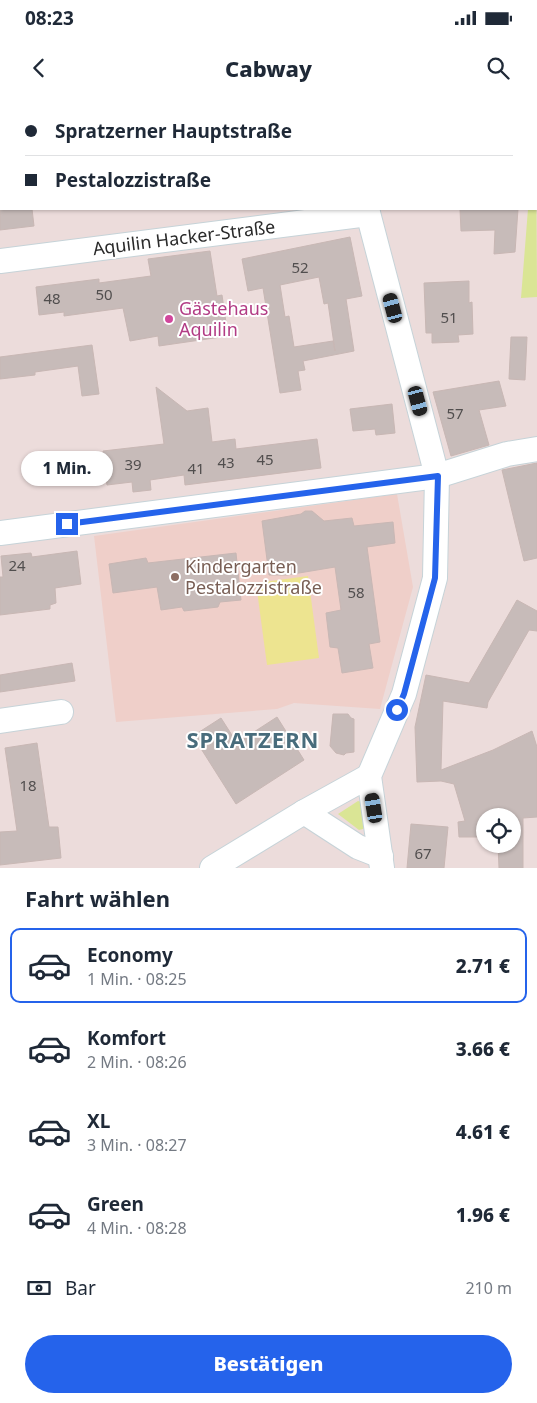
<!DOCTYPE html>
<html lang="de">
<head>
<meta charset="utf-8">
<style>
	:root { --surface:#fff; --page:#f2f2f3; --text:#1f2937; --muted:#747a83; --line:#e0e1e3; --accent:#2563eb }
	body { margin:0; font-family:"Noto Sans",sans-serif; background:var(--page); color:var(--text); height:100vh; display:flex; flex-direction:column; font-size:19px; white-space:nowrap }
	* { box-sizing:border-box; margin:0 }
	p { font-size:16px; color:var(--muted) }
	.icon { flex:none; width:28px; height:28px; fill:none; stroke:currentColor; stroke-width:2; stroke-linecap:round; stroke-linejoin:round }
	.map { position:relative; height:768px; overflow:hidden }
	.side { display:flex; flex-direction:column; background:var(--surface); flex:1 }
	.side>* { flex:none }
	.guide { position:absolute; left:0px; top:0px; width:538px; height:110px; box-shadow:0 1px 4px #0004; display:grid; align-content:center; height:110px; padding:0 25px; background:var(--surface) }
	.controls { position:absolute; left:476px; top:708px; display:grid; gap:10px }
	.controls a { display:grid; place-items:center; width:45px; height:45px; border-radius:50%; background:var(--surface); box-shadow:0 1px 4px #0004; font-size:25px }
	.end { position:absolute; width:22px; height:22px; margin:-11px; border:6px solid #2563eb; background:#fff; box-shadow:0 0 0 2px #fff }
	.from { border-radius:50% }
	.bubble { position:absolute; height:35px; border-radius:18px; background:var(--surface); box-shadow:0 1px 4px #0004; font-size:16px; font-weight:800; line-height:35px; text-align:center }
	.car { position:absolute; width:15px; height:30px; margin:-15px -8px; border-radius:6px; box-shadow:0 0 4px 1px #0007; background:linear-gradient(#222 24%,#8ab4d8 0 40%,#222 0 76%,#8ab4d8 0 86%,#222 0) }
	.guide b { display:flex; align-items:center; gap:18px; height:48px; font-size:19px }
	.guide b+b { border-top:1px solid var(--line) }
	.guide i { width:12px; height:12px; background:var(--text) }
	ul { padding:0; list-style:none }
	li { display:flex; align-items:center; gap:15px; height:75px; margin:0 10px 8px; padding:0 15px; border:2px solid transparent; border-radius:10px }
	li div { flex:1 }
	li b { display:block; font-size:19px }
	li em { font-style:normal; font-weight:800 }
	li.selected { border-color:var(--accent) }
	li>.icon { width:45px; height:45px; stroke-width:1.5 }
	h2 { padding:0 25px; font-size:22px; line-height:60px }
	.pay { display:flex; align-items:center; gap:12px; height:55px; padding:0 25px; font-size:19px }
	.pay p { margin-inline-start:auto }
	.button { display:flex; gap:10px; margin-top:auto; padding:10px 25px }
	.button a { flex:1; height:58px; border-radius:30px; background:var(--accent); color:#fff; font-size:20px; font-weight:800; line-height:58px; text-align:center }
	.status { display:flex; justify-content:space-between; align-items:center; height:35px; padding:0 25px; background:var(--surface); direction:ltr }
	.status svg { height:14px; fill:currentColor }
	header { display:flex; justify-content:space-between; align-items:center; height:65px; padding:0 25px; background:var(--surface); font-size:22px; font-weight:800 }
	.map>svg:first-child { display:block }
	.education { fill:#efcfc9 }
	.green { fill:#dae595 }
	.pitch { fill:#ede490 }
	.building { fill:#c7bbb9; stroke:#c8b7b4; fill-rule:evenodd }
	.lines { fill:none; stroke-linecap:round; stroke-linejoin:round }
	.street-casing { stroke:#c6d3d8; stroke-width:26 }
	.street { stroke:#fff; stroke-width:24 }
	.route { stroke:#2563eb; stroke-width:6 }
	.hotel-dot { fill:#d1479c; stroke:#fff; stroke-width:2 }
	.education-dot { fill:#8d6e63; stroke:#fff; stroke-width:2 }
	.labels { text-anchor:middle; stroke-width:4; stroke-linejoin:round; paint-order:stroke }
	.number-label { font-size:15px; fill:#514e4e }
	.street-label { font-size:18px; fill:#2a2a2a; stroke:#fff }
	.hotel-label { font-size:18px; fill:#b23c85; stroke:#fff; text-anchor:start }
	.education-label { font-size:18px; fill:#785e54; stroke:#fff; text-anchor:start }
	.district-label { font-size:22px; font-weight:bold; letter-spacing:1px; fill:#486c7c; stroke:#fff }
</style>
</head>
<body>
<div class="status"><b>08:23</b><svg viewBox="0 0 49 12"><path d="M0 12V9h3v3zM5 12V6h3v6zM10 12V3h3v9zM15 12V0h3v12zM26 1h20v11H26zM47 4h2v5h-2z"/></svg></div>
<header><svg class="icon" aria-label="back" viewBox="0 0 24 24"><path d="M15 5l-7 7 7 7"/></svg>Cabway<svg class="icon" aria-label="search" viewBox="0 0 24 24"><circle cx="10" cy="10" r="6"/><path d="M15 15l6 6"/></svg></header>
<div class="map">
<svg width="537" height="768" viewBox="0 0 537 768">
	<rect width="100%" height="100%" fill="#ecdcdb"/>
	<polygon class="education" points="397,394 413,487 380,609 294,603 277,609 116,622 94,436"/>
	<g class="green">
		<polygon points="536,25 537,197 521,198 528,109 536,109"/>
		<polygon points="358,701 362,702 364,728 363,729 359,730 338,714"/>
	</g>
	<polygon class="pitch" points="308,476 319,558 267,565 256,483"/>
	<g class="building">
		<polygon points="0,109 32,109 34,126 0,130"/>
		<polygon points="460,109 518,109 515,152 494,154 495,130 461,131"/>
		<path d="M350,137L362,196L346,199L354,251L303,261L305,270L298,271L301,290L280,293L263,188L248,191L242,159ZM319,177L324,204L328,203L335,251L333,241L294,247L289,216L285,217L280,185Z"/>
		<polygon points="210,151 217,196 222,195 228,236 159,246 158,236 130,241 123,208 64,216 64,212 39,215 36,187 99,179 99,183 151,176 148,159"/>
		<polygon points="469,181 469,203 472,202 473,234 458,235 459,242 432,243 432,233 426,233 424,183"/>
		<polygon points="511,237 527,237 525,280 509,279"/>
		<polygon points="92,245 99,294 82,296 78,266 35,272 35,275 0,279 0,257"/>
		<polygon points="499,281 506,306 479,310 489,345 451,356 433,292"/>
		<polygon points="156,287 187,311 208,308 212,342 235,339 236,349 317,339 321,368 185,385 184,375 150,380 151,390 133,392 132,382 107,385 103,351 164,344"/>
		<polygon points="392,304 395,333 376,335 375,329 353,331 350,309"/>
		<polygon points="537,363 537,458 524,461 502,370"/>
		<polygon points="305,411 312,411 324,421 352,418 354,426 393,422 395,443 367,447 380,542 369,544 373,568 342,573 338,548 330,547 326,513 341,510 335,467 287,475 269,475 262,421 301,414"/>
		<polygon points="77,451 81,484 55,488 56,503 50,505 50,509 0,515 0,477 3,477 1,456 31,453 32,457"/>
		<polygon points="236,453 241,500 220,502 218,507 184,511 182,507 161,510 157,487 113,493 109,464 146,458 148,463"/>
		<polygon points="517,500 537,511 537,531 529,530 488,602 487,608 443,601 441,670 493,650 532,631 537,647 537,717 523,718 523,768 499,768 498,744 512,744 512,716 485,716 485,737 459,737 458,722 465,721 454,684 441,681 417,682 415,627 426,575 469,583"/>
		<polygon points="72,563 75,581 0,592 0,575"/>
		<polygon points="333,614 348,614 351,618 354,619 354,652 346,653 344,655 336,653 330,646"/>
		<polygon points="277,617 304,660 236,704 193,636 221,618 237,643"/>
		<polygon points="37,643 49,727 58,727 61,758 0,765 0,732 17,731 5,648"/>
		<polygon points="411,724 448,727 444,768 407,768"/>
	</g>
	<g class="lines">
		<g class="street-casing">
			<g id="street">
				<polyline points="343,0 343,1"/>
				<polyline points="367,109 437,376 435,478 404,594 369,676 382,768"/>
				<polyline points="0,161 368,114"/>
				<polyline points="0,433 437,376 507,354 537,349"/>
				<polyline points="0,621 61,612"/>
				<polyline points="304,712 358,747 381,756"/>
				<polyline points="212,768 304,712 369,676"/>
			</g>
		</g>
		<use href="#street" class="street"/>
	</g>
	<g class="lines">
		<polyline class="route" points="67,424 438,376 435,478 404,594 397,610"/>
	</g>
	<circle class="hotel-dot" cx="169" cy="219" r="5"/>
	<circle class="education-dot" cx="175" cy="477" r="5"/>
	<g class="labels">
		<g class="number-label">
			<text x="300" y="173">52</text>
			<text x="104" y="200">50</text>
			<text x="52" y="204">48</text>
			<text x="449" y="223">51</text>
			<text x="455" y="319">57</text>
			<text x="265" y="365">45</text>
			<text x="226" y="368">43</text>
			<text x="133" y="370">39</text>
			<text x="196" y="374">41</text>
			<text x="17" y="471">24</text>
			<text x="356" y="498">58</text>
			<text x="28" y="691">18</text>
			<text x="423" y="759">67</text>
		</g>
		<g class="street-label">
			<text transform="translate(184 138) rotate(-7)" y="6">Aquilin Hacker-Straße</text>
		</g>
		<g class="hotel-label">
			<text x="179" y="215">Gästehaus<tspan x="179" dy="21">Aquilin</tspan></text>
		</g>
		<g class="education-label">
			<text x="185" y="473">Kindergarten<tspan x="185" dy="21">Pestalozzistraße</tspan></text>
		</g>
		<g class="district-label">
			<text x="253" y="648">SPRATZERN</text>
		</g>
	</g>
</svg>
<div class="controls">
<a><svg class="icon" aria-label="locate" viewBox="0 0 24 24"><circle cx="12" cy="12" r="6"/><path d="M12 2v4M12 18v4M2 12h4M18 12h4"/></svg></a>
</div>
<i class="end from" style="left:397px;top:610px"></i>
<i class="end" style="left:67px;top:424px"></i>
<div class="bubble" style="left:21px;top:351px;width:92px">1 Min.</div>
<i class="car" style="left:393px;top:208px;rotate:345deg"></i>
<i class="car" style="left:418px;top:301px;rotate:165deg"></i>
<i class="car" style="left:374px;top:708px;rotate:351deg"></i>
<div class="guide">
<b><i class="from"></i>Spratzerner Hauptstraße</b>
<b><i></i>Pestalozzistraße</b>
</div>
</div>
<section class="side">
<h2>Fahrt wählen</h2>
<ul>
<li class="selected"><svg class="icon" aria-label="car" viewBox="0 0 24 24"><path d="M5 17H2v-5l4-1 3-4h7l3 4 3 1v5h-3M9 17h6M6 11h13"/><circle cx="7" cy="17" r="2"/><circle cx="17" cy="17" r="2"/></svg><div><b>Economy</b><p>1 Min. · 08:25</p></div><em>2.71 €</em></li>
<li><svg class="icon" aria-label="car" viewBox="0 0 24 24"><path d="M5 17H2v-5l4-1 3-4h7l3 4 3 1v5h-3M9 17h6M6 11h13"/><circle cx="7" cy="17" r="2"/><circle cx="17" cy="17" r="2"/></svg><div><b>Komfort</b><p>2 Min. · 08:26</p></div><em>3.66 €</em></li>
<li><svg class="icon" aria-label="car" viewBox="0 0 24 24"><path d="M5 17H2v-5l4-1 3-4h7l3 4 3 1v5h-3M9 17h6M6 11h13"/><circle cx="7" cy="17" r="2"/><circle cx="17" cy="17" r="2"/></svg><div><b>XL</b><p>3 Min. · 08:27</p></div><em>4.61 €</em></li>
<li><svg class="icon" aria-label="car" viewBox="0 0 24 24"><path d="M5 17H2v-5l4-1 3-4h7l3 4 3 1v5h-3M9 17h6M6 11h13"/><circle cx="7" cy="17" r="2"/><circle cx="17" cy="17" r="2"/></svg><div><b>Green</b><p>4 Min. · 08:28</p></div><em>1.96 €</em></li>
</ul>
<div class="pay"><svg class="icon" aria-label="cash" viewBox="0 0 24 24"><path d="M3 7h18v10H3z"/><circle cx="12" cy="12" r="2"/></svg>Bar<p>210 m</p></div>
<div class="button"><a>Bestätigen</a></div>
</section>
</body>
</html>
